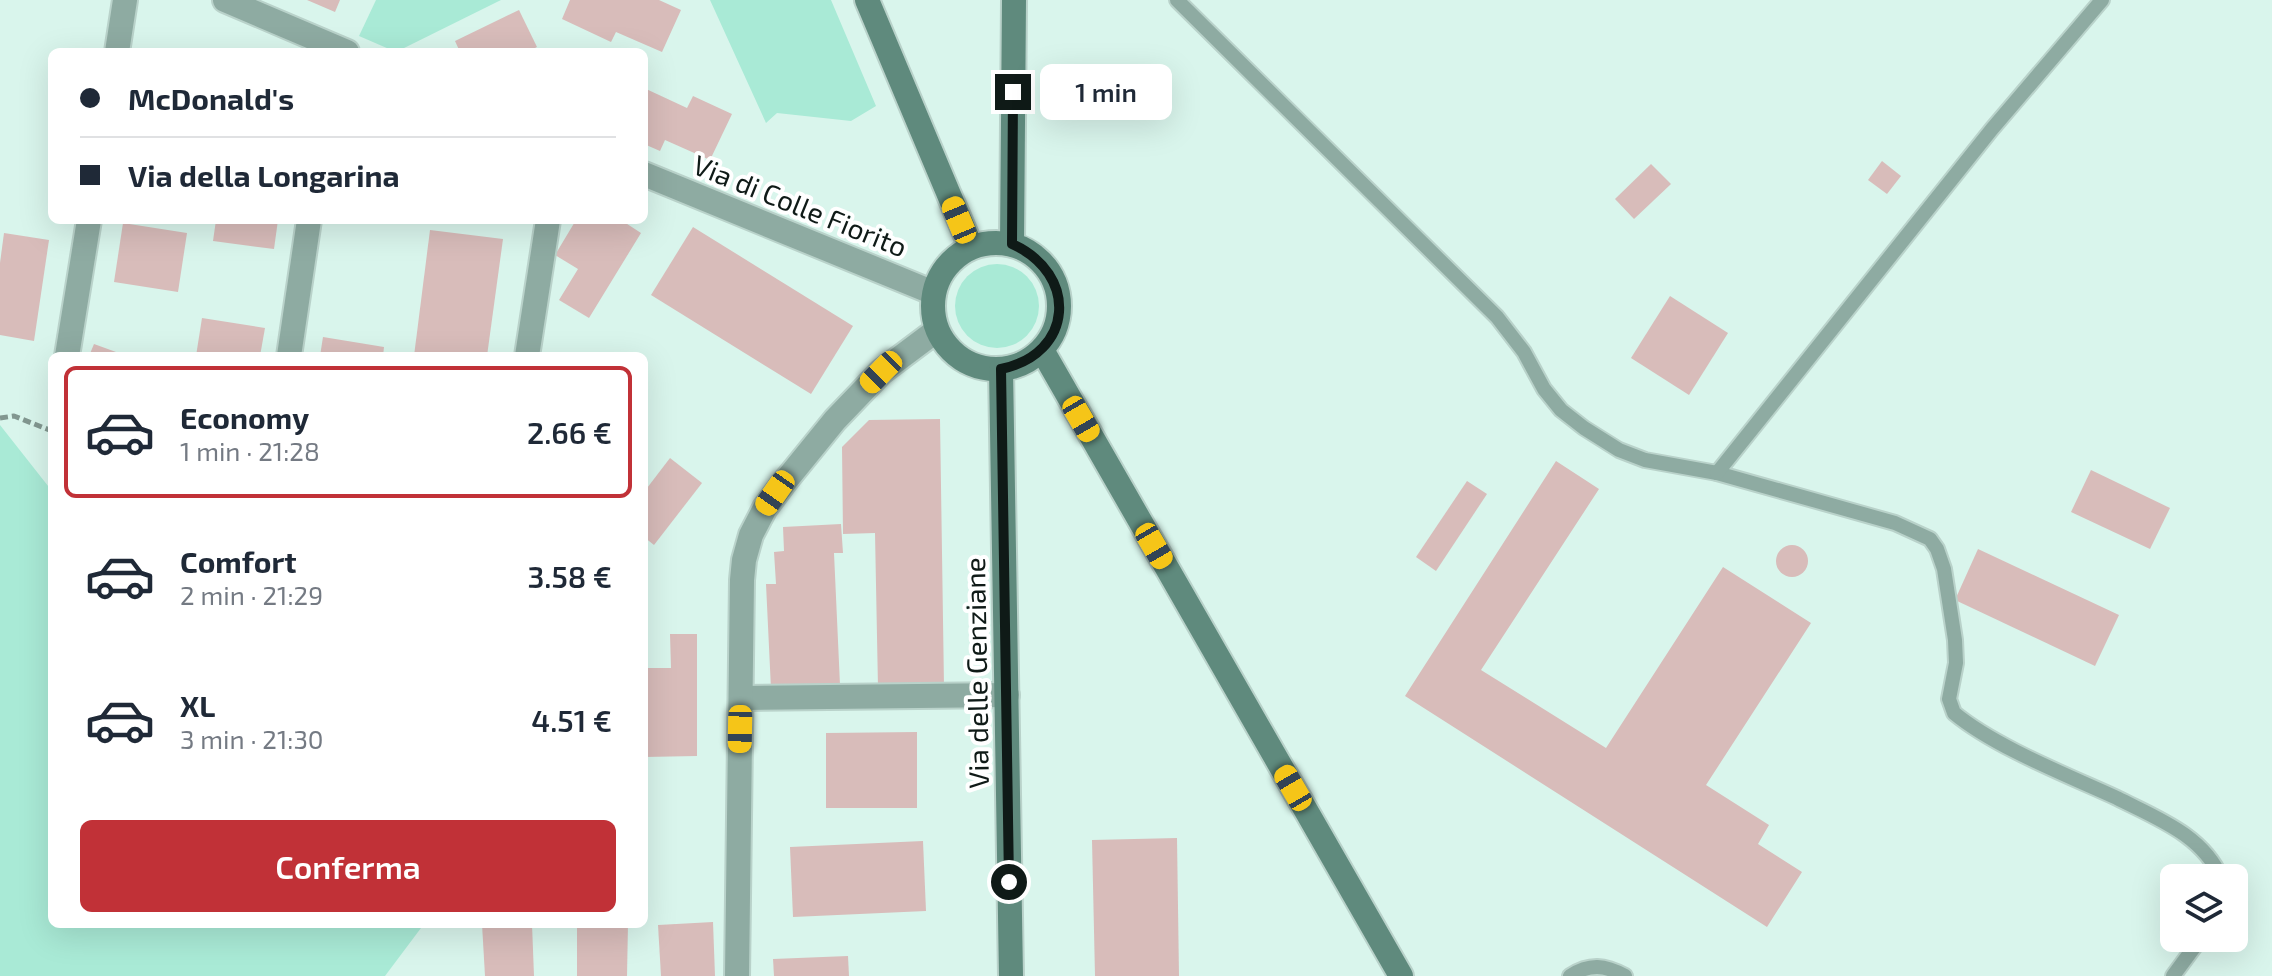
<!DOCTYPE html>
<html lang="it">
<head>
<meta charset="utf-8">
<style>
	:root { --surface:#fff; --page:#f2f2f3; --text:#1f2937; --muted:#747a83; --line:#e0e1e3; --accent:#c13137 }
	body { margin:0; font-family:"Exo 2",sans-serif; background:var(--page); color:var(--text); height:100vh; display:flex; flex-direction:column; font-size:30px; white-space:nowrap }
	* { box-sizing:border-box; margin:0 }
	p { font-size:26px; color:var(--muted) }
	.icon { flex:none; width:44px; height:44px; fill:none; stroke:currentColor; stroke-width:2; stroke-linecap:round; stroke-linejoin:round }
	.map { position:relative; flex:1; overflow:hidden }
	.sheet { position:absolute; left:48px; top:352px; width:600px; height:576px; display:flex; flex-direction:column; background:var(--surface); border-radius:12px; box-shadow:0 8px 32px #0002 }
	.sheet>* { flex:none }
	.guide { position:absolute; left:48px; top:48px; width:600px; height:176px; border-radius:12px; box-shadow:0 8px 32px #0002; display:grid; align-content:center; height:176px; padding:0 32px; background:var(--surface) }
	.fabs { position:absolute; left:2160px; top:864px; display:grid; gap:16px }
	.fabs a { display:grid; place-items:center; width:88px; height:88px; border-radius:12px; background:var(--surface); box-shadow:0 8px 32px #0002; font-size:40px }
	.end { position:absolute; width:36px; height:36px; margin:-18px; border:10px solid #0f1a17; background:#fff; box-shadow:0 0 0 4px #fff }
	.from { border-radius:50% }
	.bubble { position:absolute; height:56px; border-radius:12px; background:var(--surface); box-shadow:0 8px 32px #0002; font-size:26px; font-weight:600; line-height:56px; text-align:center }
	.car { position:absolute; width:24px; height:48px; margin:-24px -12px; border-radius:10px; box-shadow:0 0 6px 2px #0007; background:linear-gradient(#f5c518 24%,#345 0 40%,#f5c518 0 76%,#345 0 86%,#f5c518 0) }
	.guide b { display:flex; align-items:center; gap:28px; height:76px; font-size:30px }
	.guide b+b { border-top:2px solid var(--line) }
	.guide i { width:20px; height:20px; background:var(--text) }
	ul { padding:14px 0 0; list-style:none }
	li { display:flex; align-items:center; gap:24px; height:132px; margin:0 16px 12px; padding:0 16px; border:4px solid transparent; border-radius:12px }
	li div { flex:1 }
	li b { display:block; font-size:30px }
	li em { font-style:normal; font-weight:600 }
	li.selected { border-color:var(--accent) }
	li>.icon { width:72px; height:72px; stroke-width:1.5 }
	.cta { display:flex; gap:16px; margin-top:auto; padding:16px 32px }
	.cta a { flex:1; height:92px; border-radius:12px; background:var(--accent); color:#fff; font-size:32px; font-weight:600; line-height:92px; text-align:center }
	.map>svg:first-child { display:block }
	.green { fill:#a9ead6 }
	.building { fill:#d8bcba }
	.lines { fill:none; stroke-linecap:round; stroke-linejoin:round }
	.lane-casing { stroke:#b9d2ca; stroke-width:18 }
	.street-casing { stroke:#b9d2ca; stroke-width:28 }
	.secondary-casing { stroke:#b9d2ca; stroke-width:28 }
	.path { stroke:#829790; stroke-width:5; stroke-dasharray:8 4; stroke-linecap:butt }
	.lane { stroke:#8eaba2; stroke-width:14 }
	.street { stroke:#8eaba2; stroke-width:24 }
	.secondary { stroke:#5f8a7d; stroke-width:24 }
	.route { stroke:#0f1a17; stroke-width:10 }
	.labels { text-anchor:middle; stroke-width:8; stroke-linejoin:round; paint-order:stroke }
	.street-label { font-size:28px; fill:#0f1a17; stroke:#fff }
</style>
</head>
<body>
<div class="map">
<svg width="2272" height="976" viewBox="0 0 2272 976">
	<rect width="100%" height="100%" fill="#d9f5ec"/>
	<g class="green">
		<polygon points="376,0 501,0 396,52 359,36"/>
		<polygon points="710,0 831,0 876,106 851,121 777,113 766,123"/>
		<circle cx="997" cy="306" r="42"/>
		<polygon points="0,425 52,491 52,924 424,924 385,976 0,976"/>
	</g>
	<g class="building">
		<polygon points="307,0 340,0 335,12"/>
		<polygon points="570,0 659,0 681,10 662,52 616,32 611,42 562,19"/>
		<polygon points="519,10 537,47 527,52 460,52 455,41"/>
		<polygon points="644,88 687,108 693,96 732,114 710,160 665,140 660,151 644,144"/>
		<polygon points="1882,161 1901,176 1887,194 1868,180"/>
		<polygon points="1651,164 1671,184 1634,219 1615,199"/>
		<polygon points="216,220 278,220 274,249 213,241"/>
		<polygon points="576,220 621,220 641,233 589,318 559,300 578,269 555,255"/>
		<polygon points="123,223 187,233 178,292 114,282"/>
		<polygon points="693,227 853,326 811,394 651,295"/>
		<polygon points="430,230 503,239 487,356 414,356"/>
		<polygon points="4,233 49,240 34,341 0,335 0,263"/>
		<polygon points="1670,296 1728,333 1689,395 1631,358"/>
		<polygon points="202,318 265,328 260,356 196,356"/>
		<polygon points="323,337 384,347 383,356 320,356"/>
		<polygon points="94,344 127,356 89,356"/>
		<polygon points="940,419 944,686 878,688 875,533 843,534 842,447 869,420"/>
		<polygon points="670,458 702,483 654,545 644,537 644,492"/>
		<polygon points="1556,461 1599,489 1481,670 1606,748 1723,567 1811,623 1706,785 1769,825 1758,844 1802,872 1767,927 1405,696"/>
		<polygon points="2091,470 2170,508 2150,549 2071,512"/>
		<polygon points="1467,481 1487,494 1436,571 1416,557"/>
		<polygon points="841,524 843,553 834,553 840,685 771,689 766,584 776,584 774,552 784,551 783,527"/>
		<circle cx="1792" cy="561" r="16"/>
		<polygon points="1978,549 2119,615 2095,666 1955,600"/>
		<polygon points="670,634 697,634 697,756 644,757 645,668 671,668"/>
		<polygon points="917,732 917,808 826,808 826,733"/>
		<polygon points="1177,838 1179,976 1095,976 1092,840"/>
		<polygon points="923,841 926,911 793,917 790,847"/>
		<polygon points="713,922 715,976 661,976 658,925"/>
		<polygon points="482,924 532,924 534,976 485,976"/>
		<polygon points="577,924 628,924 627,976 577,976"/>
		<polygon points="848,956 849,976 774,976 773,959"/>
	</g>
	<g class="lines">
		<g class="lane-casing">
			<g id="lane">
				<path d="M1177,0L1497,317L1524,352L1544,389L1561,410L1584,428L1619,450L1645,460L1717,473L1895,523L1930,539L1937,549L1944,569L1955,640L1956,663L1949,699L1954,713C1995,747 2067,775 2117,798C2156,818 2203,835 2221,878"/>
				<polyline points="1717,473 1992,129 2102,0"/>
				<path d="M1570,976C1590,963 1605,965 1625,976"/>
				<polyline points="2173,976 2201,938"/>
			</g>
		</g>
		<g class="street-casing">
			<g id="street">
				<polyline points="225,0 347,52"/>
				<polyline points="117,52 125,0"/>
				<polyline points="644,174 934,293"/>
				<polyline points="67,356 89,220"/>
				<polyline points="289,356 309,220"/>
				<polyline points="527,356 548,220"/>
				<polyline points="741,698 1007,695"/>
				<polyline points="737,976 742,580 744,560 751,535 765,508 783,484 835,420 881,372 937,330"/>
			</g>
		</g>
		<g class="secondary-casing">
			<g id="secondary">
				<polyline points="867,0 971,247"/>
				<circle cx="996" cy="306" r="63"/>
				<polyline points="1012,244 1014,0"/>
				<polyline points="1042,350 1401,976"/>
				<polyline points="1001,369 1011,976"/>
			</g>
		</g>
		<polyline class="path" points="0,418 14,416 52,431"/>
		<use href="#lane" class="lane"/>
		<use href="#street" class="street"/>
		<use href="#secondary" class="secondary"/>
	</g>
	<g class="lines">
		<path class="route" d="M1009,882L1001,369C1074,354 1079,274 1012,244L1013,92"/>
	</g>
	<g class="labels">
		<g class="street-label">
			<text transform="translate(800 206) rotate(22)" y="10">Via di Colle Fiorito</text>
			<text transform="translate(977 673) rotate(-91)" y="10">Via delle Genziane</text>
		</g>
	</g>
</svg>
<div class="fabs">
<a><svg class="icon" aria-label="layers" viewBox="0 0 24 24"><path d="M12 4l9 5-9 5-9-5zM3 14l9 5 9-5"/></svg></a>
</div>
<i class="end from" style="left:1009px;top:882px"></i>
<i class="end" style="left:1013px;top:92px"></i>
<div class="bubble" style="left:1040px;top:64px;width:132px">1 min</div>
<i class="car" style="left:959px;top:220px;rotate:337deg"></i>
<i class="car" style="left:881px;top:372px;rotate:225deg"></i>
<i class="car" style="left:1081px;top:419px;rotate:150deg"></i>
<i class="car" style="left:775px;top:493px;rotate:215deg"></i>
<i class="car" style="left:1154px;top:546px;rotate:150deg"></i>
<i class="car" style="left:740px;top:729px;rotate:181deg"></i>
<i class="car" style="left:1293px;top:788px;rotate:330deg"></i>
<div class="guide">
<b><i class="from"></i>McDonald's</b>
<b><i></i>Via della Longarina</b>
</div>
<section class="sheet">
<ul>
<li class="selected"><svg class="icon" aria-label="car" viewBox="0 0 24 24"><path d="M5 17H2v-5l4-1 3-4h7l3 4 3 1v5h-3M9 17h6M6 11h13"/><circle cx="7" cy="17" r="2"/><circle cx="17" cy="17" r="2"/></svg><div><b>Economy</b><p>1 min · 21:28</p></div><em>2.66 €</em></li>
<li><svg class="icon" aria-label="car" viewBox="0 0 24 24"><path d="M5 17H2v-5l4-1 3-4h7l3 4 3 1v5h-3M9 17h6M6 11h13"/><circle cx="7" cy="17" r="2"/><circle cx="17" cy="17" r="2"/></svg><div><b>Comfort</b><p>2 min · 21:29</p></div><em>3.58 €</em></li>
<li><svg class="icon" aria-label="car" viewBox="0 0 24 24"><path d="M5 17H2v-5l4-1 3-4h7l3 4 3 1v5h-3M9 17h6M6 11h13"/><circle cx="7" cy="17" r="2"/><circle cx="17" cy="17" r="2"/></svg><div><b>XL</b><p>3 min · 21:30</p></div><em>4.51 €</em></li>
</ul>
<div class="cta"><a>Conferma</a></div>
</section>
</div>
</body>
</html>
